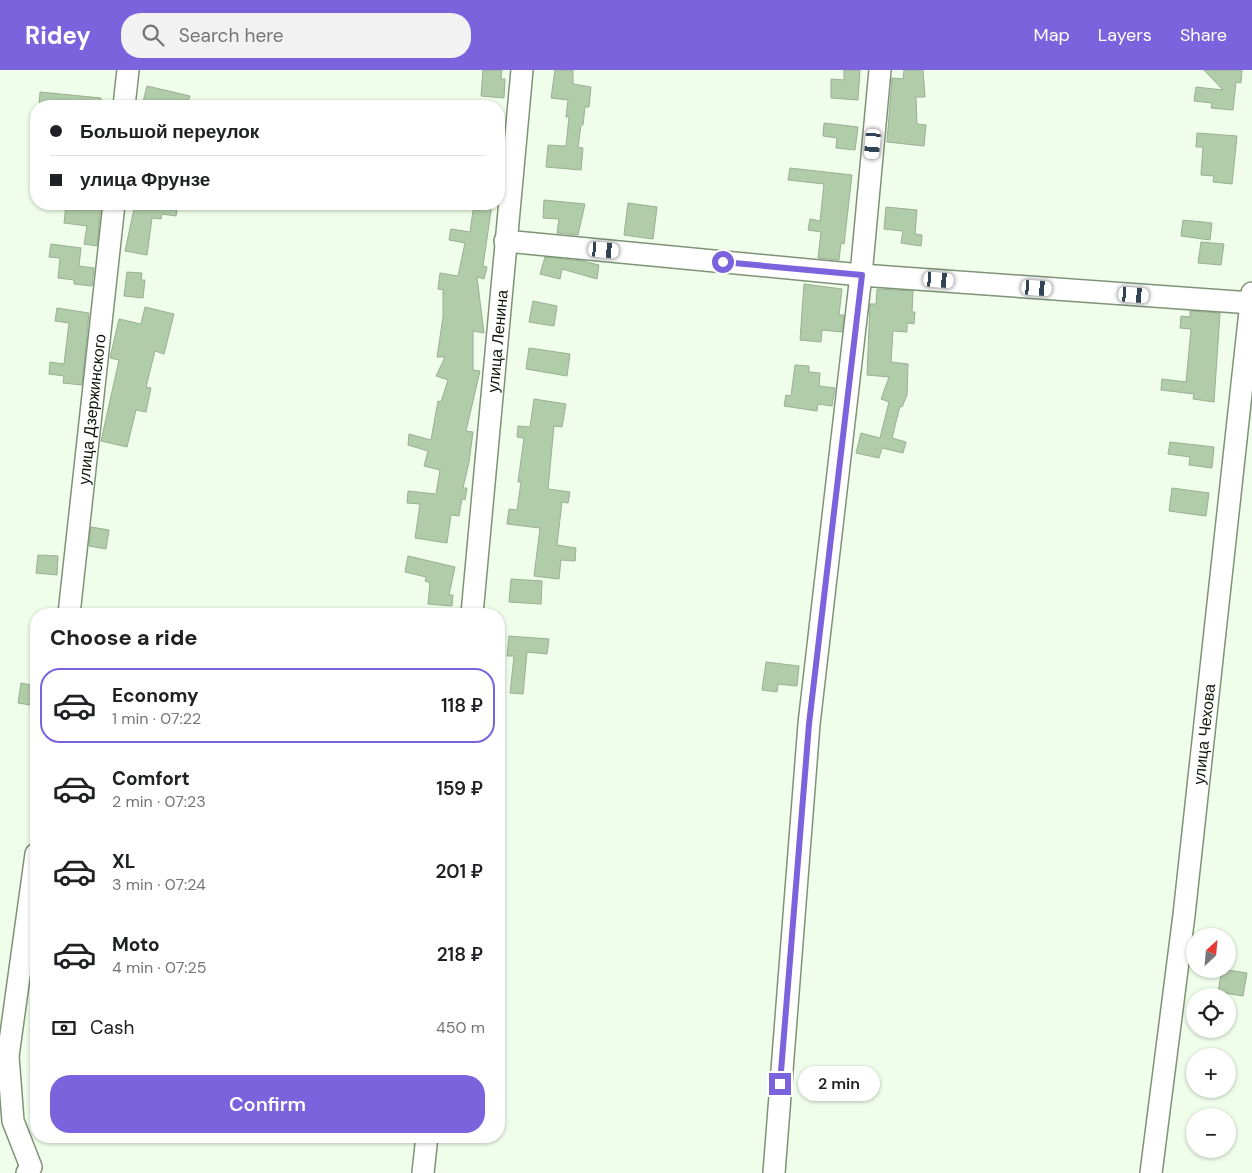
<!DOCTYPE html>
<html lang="en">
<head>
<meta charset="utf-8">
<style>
	:root { --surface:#fff; --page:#f2f2f2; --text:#202124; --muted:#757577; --line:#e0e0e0; --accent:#7b63de }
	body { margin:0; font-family:"DM Sans",sans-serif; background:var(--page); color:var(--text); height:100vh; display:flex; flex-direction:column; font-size:19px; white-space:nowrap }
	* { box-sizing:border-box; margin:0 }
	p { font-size:16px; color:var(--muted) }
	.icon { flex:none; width:28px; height:28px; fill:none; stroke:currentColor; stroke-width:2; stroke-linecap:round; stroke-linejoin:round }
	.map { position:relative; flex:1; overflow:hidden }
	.panel { position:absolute; left:30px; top:538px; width:475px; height:535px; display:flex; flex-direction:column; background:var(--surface); border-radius:20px; box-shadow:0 1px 4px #0004 }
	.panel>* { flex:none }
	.top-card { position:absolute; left:30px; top:30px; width:475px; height:110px; border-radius:20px; box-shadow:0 1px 4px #0004; display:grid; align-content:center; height:110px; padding:0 20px; background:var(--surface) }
	.needle { width:32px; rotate:26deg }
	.tools { position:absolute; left:1186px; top:858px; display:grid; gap:10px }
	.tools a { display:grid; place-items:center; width:50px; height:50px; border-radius:50%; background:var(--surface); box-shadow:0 1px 4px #0004; font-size:25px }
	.end { position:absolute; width:22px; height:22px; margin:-11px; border:6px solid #7b63de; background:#fff; box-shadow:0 0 0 2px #fff }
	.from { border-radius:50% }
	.bubble { position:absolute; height:35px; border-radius:18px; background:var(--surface); box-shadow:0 1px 4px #0004; font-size:16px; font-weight:600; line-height:35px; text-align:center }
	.car { position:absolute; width:15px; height:30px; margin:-15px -8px; border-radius:6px; box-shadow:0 0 4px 1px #0007; background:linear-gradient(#fff 24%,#345 0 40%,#fff 0 76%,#345 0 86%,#fff 0) }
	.top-card b { display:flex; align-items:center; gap:18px; height:48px; font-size:19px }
	.top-card b+b { border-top:1px solid var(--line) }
	.top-card i { width:12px; height:12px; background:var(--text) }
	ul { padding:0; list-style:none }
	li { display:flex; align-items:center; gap:15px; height:75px; margin:0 10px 8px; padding:0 10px; border:2px solid transparent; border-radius:20px }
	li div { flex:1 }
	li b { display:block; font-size:19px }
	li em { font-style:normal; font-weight:600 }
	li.active { border-color:var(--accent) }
	li>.icon { width:45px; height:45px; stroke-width:1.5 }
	h2 { padding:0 20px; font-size:22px; line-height:60px }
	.pay { display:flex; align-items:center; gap:12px; height:55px; padding:0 20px; font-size:19px }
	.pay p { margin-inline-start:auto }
	.action { display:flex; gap:10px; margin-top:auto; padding:10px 20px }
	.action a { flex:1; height:58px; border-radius:20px; background:var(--accent); color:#fff; font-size:20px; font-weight:600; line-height:58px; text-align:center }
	header { display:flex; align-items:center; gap:30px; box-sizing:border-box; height:70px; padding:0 25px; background:var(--accent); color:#fff }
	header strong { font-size:24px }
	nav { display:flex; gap:28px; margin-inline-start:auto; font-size:18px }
	.search { width:350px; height:45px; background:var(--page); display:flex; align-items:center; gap:12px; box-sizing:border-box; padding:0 18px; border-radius:20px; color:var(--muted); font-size:19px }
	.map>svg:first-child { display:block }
	.building { fill:#b1cca9; stroke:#99b093 }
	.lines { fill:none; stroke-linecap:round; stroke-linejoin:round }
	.minor-casing { stroke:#7d9376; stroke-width:24 }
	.minor { stroke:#fff; stroke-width:21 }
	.route { stroke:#7b63de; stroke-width:6 }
	.labels { text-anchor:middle; stroke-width:5; stroke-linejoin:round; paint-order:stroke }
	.street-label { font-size:16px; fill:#0c1409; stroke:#fff }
</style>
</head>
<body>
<header>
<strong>Ridey</strong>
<div class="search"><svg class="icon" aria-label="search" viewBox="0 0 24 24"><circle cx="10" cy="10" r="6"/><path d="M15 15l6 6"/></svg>Search here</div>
<nav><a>Map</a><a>Layers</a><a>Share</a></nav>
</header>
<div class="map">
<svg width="1252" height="1103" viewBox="0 0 1252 1103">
	<rect width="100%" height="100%" fill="#effdea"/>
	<g class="building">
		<polygon points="483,0 502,0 501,9 505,9 504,28 481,26"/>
		<polygon points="555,0 573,0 573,14 591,17 589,37 585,37 583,55 581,55 578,77 583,78 581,100 546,97 548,75 566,76 569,47 566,47 568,30 551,28"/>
		<polygon points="844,0 860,0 858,30 831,28 831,9 844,10"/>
		<polygon points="904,0 923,0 925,27 916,27 917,54 926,55 924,76 887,72 892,8 903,9"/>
		<polygon points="1204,0 1242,0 1241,13 1236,12 1233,40 1211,38 1212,33 1194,31 1196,17 1223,20"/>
		<polygon points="147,16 190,26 187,36 142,36"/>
		<polygon points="40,22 101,28 101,36 39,36"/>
		<polygon points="824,53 858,57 855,80 836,78 837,68 823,66"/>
		<polygon points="1197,63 1237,66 1232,114 1213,112 1214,106 1201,105 1203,77 1196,77"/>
		<polygon points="790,98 852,105 844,174 841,173 839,190 818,188 821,162 808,160 810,149 820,151 824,114 788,110"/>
		<polygon points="544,130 585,134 578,165 557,163 559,149 543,148"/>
		<polygon points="628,133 657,137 653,169 624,165"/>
		<polygon points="66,134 101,134 97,176 84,174 87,156 64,153"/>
		<polygon points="135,134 178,134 176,146 162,144 161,149 152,148 147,185 125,181"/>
		<polygon points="474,134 492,134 483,196 487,197 484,209 477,207 484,263 473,261 473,300 480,301 466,361 473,362 469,392 463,418 467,418 465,430 462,429 459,446 451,445 447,473 415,468 420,434 407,433 408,421 436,424 440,400 424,396 428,381 408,375 409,364 431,370 438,331 441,332 448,310 436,306 445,287 437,287 443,247 443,220 438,219 440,203 458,206 465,173 449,170 451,159 470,162"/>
		<polygon points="886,137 917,140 915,164 922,165 921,176 901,173 903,161 884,159"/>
		<polygon points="1183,150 1212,153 1210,170 1181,166"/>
		<polygon points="1201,172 1224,174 1221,195 1198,193"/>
		<polygon points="51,174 81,178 79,196 94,198 92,216 74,214 74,210 58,208 60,188 49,187"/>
		<polygon points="545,187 583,191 599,195 597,209 562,199 560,209 540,204"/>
		<polygon points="127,202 142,203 141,210 145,210 143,228 124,226"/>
		<polygon points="804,214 842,219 839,245 844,245 842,262 822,260 821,272 800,270"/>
		<polygon points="877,219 913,221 912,242 915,242 914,254 907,253 907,262 893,261 891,292 908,294 907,325 902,337 900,336 892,368 906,372 903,383 882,378 879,388 856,383 861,363 880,368 889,332 881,329 889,307 867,305 870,234 876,234"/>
		<polygon points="533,231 557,236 554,256 529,252"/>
		<polygon points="145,237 174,244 164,284 155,281 146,317 151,318 146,342 136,340 127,377 101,371 119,290 110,288 119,249 141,254"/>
		<polygon points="57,238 89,243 82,315 63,313 64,306 49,304 50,292 64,294 69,253 55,251"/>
		<polygon points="1190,241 1220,243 1214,332 1193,329 1194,324 1161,320 1162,309 1186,312 1191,259 1180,258 1181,246 1190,247"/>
		<polygon points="529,278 570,284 567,306 526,299"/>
		<polygon points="795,295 809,296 809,302 820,303 819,316 835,318 832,336 818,334 817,341 784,336 786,325 791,326"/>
		<polygon points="534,329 566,334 562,357 554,356 548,419 570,422 568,433 562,432 557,475 576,478 575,491 561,490 559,509 534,506 540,458 507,454 509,439 517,440 521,412 518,412 524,368 517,367 518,356 530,357"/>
		<polygon points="1170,372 1214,377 1212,398 1189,395 1190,387 1168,384"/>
		<polygon points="1172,418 1209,423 1206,446 1169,441"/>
		<polygon points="91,457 109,460 106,479 89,476"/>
		<polygon points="38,485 58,486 57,505 36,503"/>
		<polygon points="408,486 455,497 449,525 453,525 452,536 428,534 430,513 425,511 426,507 405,502"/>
		<polygon points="511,509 542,511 541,534 509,532"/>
		<polygon points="509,566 549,569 547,584 527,582 523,624 510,623 514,586 507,586"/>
		<polygon points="766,592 799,596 797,616 778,614 777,622 762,620"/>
		<polygon points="21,613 36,616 36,636 18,633"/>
		<polygon points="1222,899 1247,903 1243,926 1218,922"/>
	</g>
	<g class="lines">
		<g class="minor-casing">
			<g id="minor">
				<polyline points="124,36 128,0"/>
				<polyline points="505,171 861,205 1252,233"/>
				<path id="s1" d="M69,544L114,134"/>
				<path id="s2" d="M472,544L522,0"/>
				<polyline points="27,1103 31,1097 13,1051 8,986 36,784"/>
				<polyline points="423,1103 427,1066"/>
				<polyline points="774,1103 809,654 861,205 880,0"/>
				<path id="s3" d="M1151,1103L1184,845L1252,223"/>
			</g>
		</g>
		<use href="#minor" class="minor"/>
	</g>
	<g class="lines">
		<polyline class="route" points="723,192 862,205 809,654 780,1014"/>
	</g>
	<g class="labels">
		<g class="street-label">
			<text dy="6" stroke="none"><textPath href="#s2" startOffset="274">улица Ленина</textPath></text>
			<text dy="6" stroke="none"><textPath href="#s1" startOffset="206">улица Дзержинского</textPath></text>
			<text dy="6" stroke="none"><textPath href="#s3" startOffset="442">улица Чехова</textPath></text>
		</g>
	</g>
</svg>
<div class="tools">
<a><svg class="needle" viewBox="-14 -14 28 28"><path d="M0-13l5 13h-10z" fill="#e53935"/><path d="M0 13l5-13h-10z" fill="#757577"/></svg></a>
<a><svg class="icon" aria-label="locate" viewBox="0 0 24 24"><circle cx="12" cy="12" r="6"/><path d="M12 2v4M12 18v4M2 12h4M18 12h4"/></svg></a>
<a>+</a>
<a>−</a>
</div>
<i class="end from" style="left:723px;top:192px"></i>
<i class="end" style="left:780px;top:1014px"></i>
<div class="bubble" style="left:798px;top:996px;width:82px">2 min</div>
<i class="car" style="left:873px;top:74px;rotate:185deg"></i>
<i class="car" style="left:604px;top:180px;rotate:95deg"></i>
<i class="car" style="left:939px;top:210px;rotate:94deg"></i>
<i class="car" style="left:1037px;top:218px;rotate:94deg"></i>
<i class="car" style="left:1134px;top:225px;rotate:94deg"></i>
<div class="top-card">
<b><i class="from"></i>Большой переулок</b>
<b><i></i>улица Фрунзе</b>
</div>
<section class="panel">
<h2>Choose a ride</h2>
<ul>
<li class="active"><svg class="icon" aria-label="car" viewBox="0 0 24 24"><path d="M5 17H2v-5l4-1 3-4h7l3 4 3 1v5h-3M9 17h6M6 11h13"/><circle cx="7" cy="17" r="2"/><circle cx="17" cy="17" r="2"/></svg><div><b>Economy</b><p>1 min · 07:22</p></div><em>118 ₽</em></li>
<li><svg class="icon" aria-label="car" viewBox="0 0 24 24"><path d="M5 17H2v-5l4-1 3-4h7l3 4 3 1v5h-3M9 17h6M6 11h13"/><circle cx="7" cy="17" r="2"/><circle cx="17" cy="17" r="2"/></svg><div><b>Comfort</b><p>2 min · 07:23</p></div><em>159 ₽</em></li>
<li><svg class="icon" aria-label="car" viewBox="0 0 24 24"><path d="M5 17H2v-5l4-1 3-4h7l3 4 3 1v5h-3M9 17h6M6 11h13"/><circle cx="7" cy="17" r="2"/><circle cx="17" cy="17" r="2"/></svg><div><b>XL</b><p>3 min · 07:24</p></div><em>201 ₽</em></li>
<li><svg class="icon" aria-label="car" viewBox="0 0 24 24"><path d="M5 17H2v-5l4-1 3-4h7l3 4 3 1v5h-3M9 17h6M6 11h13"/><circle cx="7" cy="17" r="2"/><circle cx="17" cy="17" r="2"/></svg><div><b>Moto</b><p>4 min · 07:25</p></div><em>218 ₽</em></li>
</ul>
<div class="pay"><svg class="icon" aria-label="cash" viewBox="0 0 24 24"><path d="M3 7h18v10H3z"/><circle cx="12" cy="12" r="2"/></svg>Cash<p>450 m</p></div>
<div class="action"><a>Confirm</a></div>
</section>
</div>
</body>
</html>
